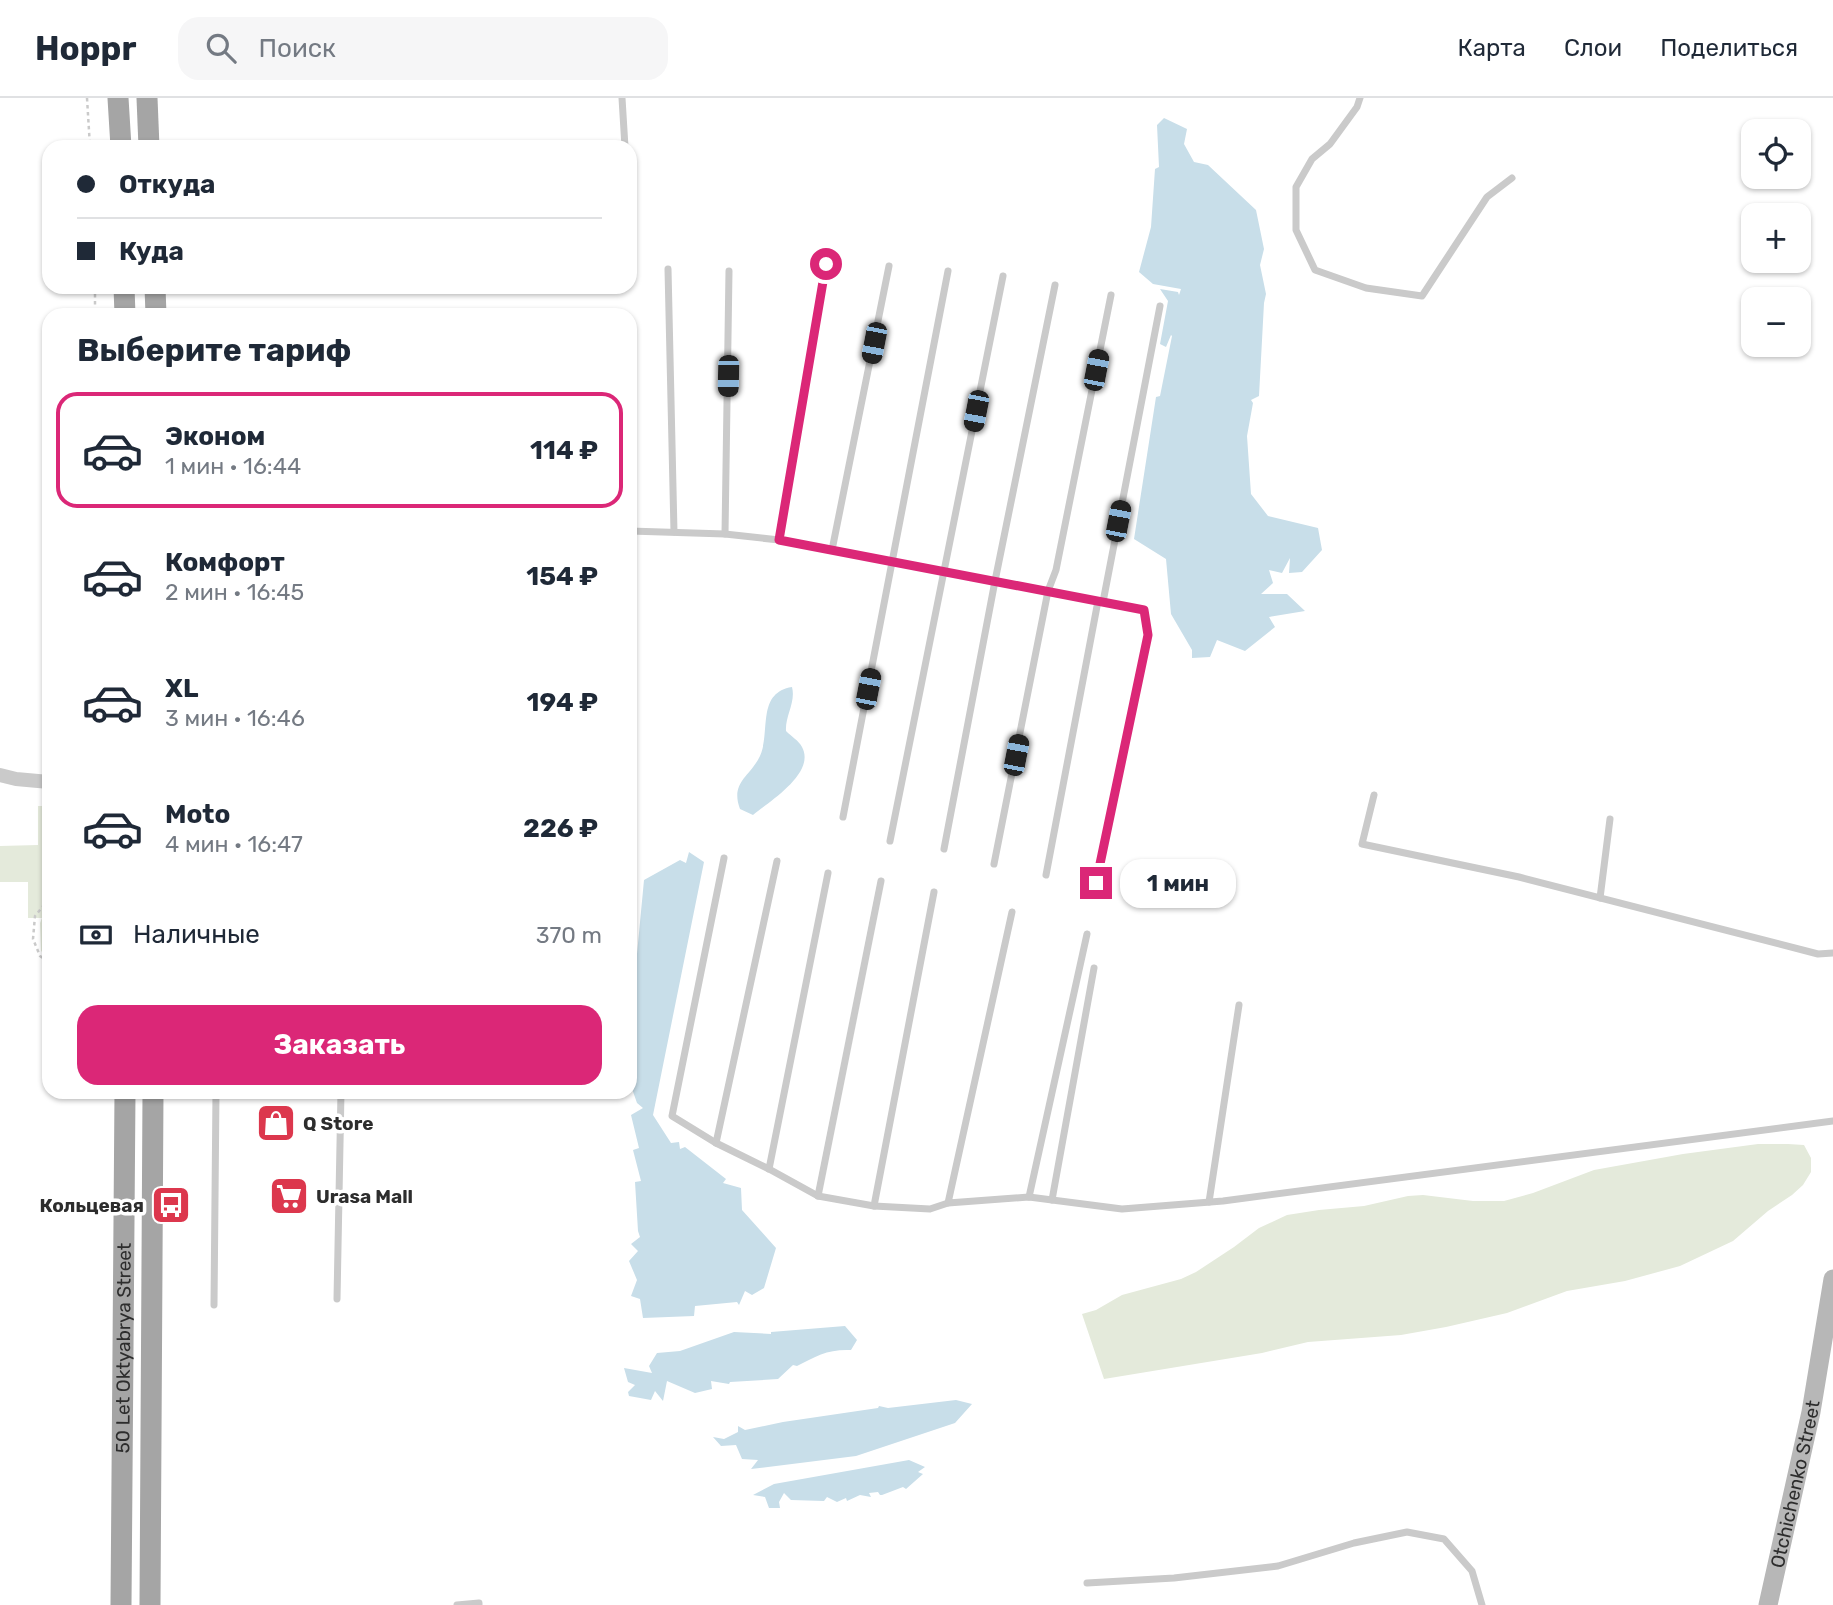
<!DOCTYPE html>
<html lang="ru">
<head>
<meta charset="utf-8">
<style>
	:root { --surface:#fff; --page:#f6f6f7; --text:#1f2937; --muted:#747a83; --line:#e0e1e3; --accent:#db2777 }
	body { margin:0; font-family:Rubik,sans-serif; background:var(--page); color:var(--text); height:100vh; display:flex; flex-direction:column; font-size:26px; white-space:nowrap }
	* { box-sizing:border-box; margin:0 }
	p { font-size:23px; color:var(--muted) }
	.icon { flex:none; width:38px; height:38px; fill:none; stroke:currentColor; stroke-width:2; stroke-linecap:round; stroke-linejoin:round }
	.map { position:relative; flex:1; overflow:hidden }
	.side { position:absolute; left:42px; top:210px; width:595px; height:791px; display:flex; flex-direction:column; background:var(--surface); border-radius:21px; box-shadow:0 2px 5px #0004 }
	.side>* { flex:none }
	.banner { position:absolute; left:42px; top:42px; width:595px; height:154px; border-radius:21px; box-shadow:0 2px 5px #0004; display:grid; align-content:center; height:154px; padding:0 35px; background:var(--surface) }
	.buttons { position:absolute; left:1741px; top:21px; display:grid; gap:14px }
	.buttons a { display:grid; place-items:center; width:70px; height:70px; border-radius:14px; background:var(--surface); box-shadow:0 2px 5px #0004; font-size:35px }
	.end { position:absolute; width:32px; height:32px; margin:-16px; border:9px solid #db2777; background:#fff; box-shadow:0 0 0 4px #fff }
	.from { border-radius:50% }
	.bubble { position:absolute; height:49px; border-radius:21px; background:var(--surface); box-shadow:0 2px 5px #0004; font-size:23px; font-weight:700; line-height:49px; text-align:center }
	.car { position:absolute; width:21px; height:42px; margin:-21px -10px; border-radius:9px; box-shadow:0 0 5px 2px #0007; background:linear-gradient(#222 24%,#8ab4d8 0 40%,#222 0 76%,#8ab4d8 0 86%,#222 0) }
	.banner b { display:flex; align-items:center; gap:24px; height:66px; font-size:26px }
	.banner b+b { border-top:2px solid var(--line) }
	.banner i { width:18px; height:18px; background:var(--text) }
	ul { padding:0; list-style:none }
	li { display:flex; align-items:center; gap:21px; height:116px; margin:0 14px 10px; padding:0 21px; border:4px solid transparent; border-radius:21px }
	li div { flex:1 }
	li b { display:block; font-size:26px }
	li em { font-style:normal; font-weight:700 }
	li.on { border-color:var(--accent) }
	li>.icon { width:63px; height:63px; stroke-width:1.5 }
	h2 { padding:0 35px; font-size:32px; line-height:84px }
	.pay { display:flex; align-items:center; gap:18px; height:77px; padding:0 35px; font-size:26px }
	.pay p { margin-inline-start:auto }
	.action { display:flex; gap:14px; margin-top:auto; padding:14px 35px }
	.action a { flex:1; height:80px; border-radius:21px; background:var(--accent); color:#fff; font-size:28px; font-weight:700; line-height:80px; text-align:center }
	header { display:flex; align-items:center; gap:42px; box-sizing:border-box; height:98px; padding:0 35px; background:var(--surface); border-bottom:2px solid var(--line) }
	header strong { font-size:33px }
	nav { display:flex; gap:38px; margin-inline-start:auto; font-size:24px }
	.search { width:490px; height:63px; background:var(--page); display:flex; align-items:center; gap:18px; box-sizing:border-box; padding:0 24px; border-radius:21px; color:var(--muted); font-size:26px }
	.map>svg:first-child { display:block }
	.green { fill:#e4eadb }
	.water { fill:#c8dee9 }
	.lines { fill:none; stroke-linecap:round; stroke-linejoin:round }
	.path { stroke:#cacaca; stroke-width:2.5; stroke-dasharray:3.5 3.5; stroke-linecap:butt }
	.lane { stroke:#cacaca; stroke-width:7 }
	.street { stroke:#cacaca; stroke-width:14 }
	.secondary { stroke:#b7b7b7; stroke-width:19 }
	.primary { stroke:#a5a5a5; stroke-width:21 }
	.route { stroke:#db2777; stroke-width:9 }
	.labels { text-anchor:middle; stroke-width:7; stroke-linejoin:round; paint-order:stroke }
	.poi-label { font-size:19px; font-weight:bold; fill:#2d2d2d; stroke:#fff; text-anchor:start }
	.street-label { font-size:19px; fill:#2d2d2d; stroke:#fff }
</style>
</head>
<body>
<header>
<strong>Hoppr</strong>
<div class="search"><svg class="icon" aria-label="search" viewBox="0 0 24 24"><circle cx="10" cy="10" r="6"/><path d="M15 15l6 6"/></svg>Поиск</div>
<nav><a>Карта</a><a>Слои</a><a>Поделиться</a></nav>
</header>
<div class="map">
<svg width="1833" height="1507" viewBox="0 0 1833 1507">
	<rect width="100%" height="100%" fill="#fff"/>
	<g class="green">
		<polygon points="38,708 49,708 49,859 41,853 40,825 42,820 28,820 28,784 0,784 0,748 38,747"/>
		<polygon points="1758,1046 1788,1046 1804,1047 1811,1060 1811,1074 1803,1087 1792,1097 1768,1113 1733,1143 1680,1168 1625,1183 1567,1193 1507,1215 1446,1229 1401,1237 1308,1244 1262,1255 1104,1281 1082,1216 1096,1212 1122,1197 1181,1181 1196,1174 1234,1149 1259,1130 1287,1117 1319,1112 1364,1108 1408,1098 1423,1097 1473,1103 1504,1103 1533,1095 1594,1072 1683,1056"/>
	</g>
	<g class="water">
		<polygon points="1164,20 1187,31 1184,46 1194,64 1208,67 1256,112 1264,151 1260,167 1266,196 1264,205 1259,298 1251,302 1253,305 1247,338 1251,396 1268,418 1318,430 1322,452 1302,474 1289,475 1290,460 1282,475 1269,472 1273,485 1261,496 1287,496 1305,513 1269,519 1275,529 1245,553 1217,542 1210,559 1192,560 1192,552 1171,516 1166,461 1134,441 1156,299 1160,298 1172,238 1171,237 1166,249 1160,246 1168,203 1160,191 1178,194 1179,197 1181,191 1153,186 1139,174 1151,129 1155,71 1159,69 1157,27"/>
		<path d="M792,589C796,604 785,618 786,633C791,638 799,643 802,649C816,675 770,703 753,717L740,711C730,684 750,679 760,658C771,634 756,595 792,589Z"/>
		<polygon points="689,754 704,764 653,1017 671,1045 679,1044 680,1051 685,1049 726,1081 723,1085 741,1090 742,1112 776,1150 764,1190 752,1197 745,1193 739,1207 737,1204 695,1208 694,1218 643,1220 640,1201 631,1198 637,1182 629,1163 638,1153 631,1146 640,1139 638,1133 635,1084 641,1083 633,1052 639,1050 631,1017 643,1010 637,1005 630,985 630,930 644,782 680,762 686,765"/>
		<path d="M845,1228L857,1242L851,1252C828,1251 816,1258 797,1268L793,1267L778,1281L730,1284L729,1286L711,1283L712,1291L695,1295L667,1283L663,1303L655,1293L651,1302L629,1298L628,1294L635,1287L628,1284L624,1270L652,1275L649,1268L657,1255L680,1253L734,1234L771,1236V1234Z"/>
		<polygon points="956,1302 972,1306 955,1325 856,1358 751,1371 758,1362 742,1361 736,1347 721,1348 713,1339 724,1341 738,1334 738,1328 745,1332 783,1324 878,1310 879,1308 888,1310"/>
		<polygon points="909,1362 925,1369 918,1374 923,1376 906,1391 903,1389 882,1397 880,1397 878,1394 869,1395 871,1399 860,1397 847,1403 846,1400 837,1404 827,1399 824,1403 791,1402 784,1395 779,1404 780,1410 769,1410 765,1399 753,1397 774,1386"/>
	</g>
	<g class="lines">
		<g class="path">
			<polyline points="87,0 90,49"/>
			<polyline points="95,189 95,217"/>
			<polyline points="49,801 35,818 33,841 40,858 49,865"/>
		</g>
		<g class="lane">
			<polyline points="622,0 625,49"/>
			<polyline points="1360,0 1357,9 1330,46 1312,61 1296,89 1296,132 1315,172 1366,190 1422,198 1487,99 1512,80"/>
			<polyline points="630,124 632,155"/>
			<polyline points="668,171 674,434"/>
			<polyline points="630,433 725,436 779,442 1144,512 1148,537 1096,785"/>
			<polyline points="725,436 729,173"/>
			<polyline points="779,442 826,166"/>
			<polyline points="832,452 889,168"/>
			<polyline points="1103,504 1160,208"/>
			<polyline points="1374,697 1362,746 1519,779 1818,856 1833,855"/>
			<polyline points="843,719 948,173"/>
			<polyline points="890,743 1003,178"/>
			<polyline points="944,751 995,483 1055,187"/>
			<polyline points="724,760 672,1018 716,1045 769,1071 818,1098 874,1108 930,1111 948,1105"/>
			<polyline points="994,766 1048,493 1056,472 1111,197"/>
			<polyline points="1046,777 1098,503"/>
			<polyline points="1600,800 1610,721"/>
			<polyline points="1012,814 948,1105 1029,1099 1122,1111 1223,1103 1833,1023"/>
			<polyline points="716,1045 777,763"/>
			<polyline points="769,1071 828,775"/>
			<polyline points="818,1098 881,783"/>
			<polyline points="1029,1099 1087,836"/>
			<polyline points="1052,1102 1094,870"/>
			<polyline points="1209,1104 1239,907"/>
			<polyline points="874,1108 934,794"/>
			<polyline points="337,1201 341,994"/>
			<polyline points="214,1207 216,994"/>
			<polyline points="1087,1485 1174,1480 1278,1468 1354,1445 1407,1434 1444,1441 1472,1473 1482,1507"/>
			<polyline points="457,1507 479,1505 479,1507"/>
		</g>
		<polyline class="street" points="0,677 16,681 49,684"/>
		<path class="secondary" id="s1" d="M1768,1507L1811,1314L1833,1181"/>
		<g class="primary">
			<polyline points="118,0 121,49"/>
			<polyline points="147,0 149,49"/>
			<polyline points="124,189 125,217"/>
			<polyline points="155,189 156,217"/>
			<path id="s2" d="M121,1507L125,994"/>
			<polyline points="150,1507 153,994"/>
		</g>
	</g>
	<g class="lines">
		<polyline class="route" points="826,166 779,442 1144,512 1148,537 1096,785"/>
	</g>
	<defs>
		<g id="shop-square" transform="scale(2.0125)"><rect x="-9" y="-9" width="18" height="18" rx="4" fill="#dc374d" stroke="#fff"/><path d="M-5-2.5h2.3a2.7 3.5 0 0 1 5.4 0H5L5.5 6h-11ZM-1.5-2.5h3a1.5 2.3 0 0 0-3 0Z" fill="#fff"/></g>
		<g id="supermarket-square" transform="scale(2.0125)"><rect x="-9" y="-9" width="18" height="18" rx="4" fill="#dc374d" stroke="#fff"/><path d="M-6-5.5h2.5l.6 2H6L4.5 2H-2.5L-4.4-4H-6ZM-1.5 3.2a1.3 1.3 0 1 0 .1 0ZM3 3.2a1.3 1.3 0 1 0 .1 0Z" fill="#fff"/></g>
		<g id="bus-square" transform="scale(2.0125)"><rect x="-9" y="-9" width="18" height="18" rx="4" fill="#dc374d" stroke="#fff"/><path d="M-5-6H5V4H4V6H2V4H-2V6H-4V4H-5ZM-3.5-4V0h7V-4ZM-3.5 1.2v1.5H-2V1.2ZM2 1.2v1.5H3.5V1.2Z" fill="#fff"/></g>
	</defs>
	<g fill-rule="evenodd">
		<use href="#shop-square" x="276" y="1025"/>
		<use href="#supermarket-square" x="289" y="1098"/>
		<use href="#bus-square" x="171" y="1107"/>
	</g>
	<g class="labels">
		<g class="poi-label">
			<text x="303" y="1032">Q Store</text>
			<text x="316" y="1105">Urasa Mall</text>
			<text x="144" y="1114" text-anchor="end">Кольцевая</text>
		</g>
		<g class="street-label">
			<text dy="7" stroke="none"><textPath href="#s2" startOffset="257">50 Let Oktyabrya Street</textPath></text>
			<text dy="7" stroke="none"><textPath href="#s1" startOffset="124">Otchichenko Street</textPath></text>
		</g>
	</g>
</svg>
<div class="buttons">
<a><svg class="icon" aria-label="locate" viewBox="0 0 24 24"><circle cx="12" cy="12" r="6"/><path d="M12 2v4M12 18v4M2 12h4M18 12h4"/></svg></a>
<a>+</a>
<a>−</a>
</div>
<i class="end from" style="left:826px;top:166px"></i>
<i class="end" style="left:1096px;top:785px"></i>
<div class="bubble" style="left:1120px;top:761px;width:116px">1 мин</div>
<i class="car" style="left:874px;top:245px;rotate:191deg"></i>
<i class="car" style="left:1096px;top:272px;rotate:11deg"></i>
<i class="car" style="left:728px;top:278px;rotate:181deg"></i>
<i class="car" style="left:976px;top:313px;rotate:191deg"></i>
<i class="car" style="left:1118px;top:423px;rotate:11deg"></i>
<i class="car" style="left:868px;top:591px;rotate:11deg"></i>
<i class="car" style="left:1016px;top:657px;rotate:11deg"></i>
<div class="banner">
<b><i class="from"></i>Откуда</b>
<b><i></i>Куда</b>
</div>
<section class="side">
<h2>Выберите тариф</h2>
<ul>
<li class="on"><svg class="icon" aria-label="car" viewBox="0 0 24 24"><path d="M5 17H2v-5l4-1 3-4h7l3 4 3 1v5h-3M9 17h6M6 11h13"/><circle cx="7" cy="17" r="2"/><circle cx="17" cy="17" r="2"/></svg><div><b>Эконом</b><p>1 мин · 16:44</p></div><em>114 ₽</em></li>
<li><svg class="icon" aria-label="car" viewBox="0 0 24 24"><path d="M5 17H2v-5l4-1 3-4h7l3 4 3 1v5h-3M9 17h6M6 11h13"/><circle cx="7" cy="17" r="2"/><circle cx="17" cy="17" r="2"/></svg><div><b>Комфорт</b><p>2 мин · 16:45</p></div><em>154 ₽</em></li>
<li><svg class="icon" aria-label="car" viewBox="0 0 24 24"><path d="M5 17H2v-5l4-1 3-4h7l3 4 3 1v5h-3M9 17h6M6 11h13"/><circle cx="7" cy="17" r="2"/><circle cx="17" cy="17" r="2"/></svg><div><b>XL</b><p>3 мин · 16:46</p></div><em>194 ₽</em></li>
<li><svg class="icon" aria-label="car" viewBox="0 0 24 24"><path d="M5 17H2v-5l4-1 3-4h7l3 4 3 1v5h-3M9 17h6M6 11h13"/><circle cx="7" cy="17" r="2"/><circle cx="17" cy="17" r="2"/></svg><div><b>Moto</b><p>4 мин · 16:47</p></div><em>226 ₽</em></li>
</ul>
<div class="pay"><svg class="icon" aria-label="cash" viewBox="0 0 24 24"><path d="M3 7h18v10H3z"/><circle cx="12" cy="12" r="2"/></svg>Наличные<p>370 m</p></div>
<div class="action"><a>Заказать</a></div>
</section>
</div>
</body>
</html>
